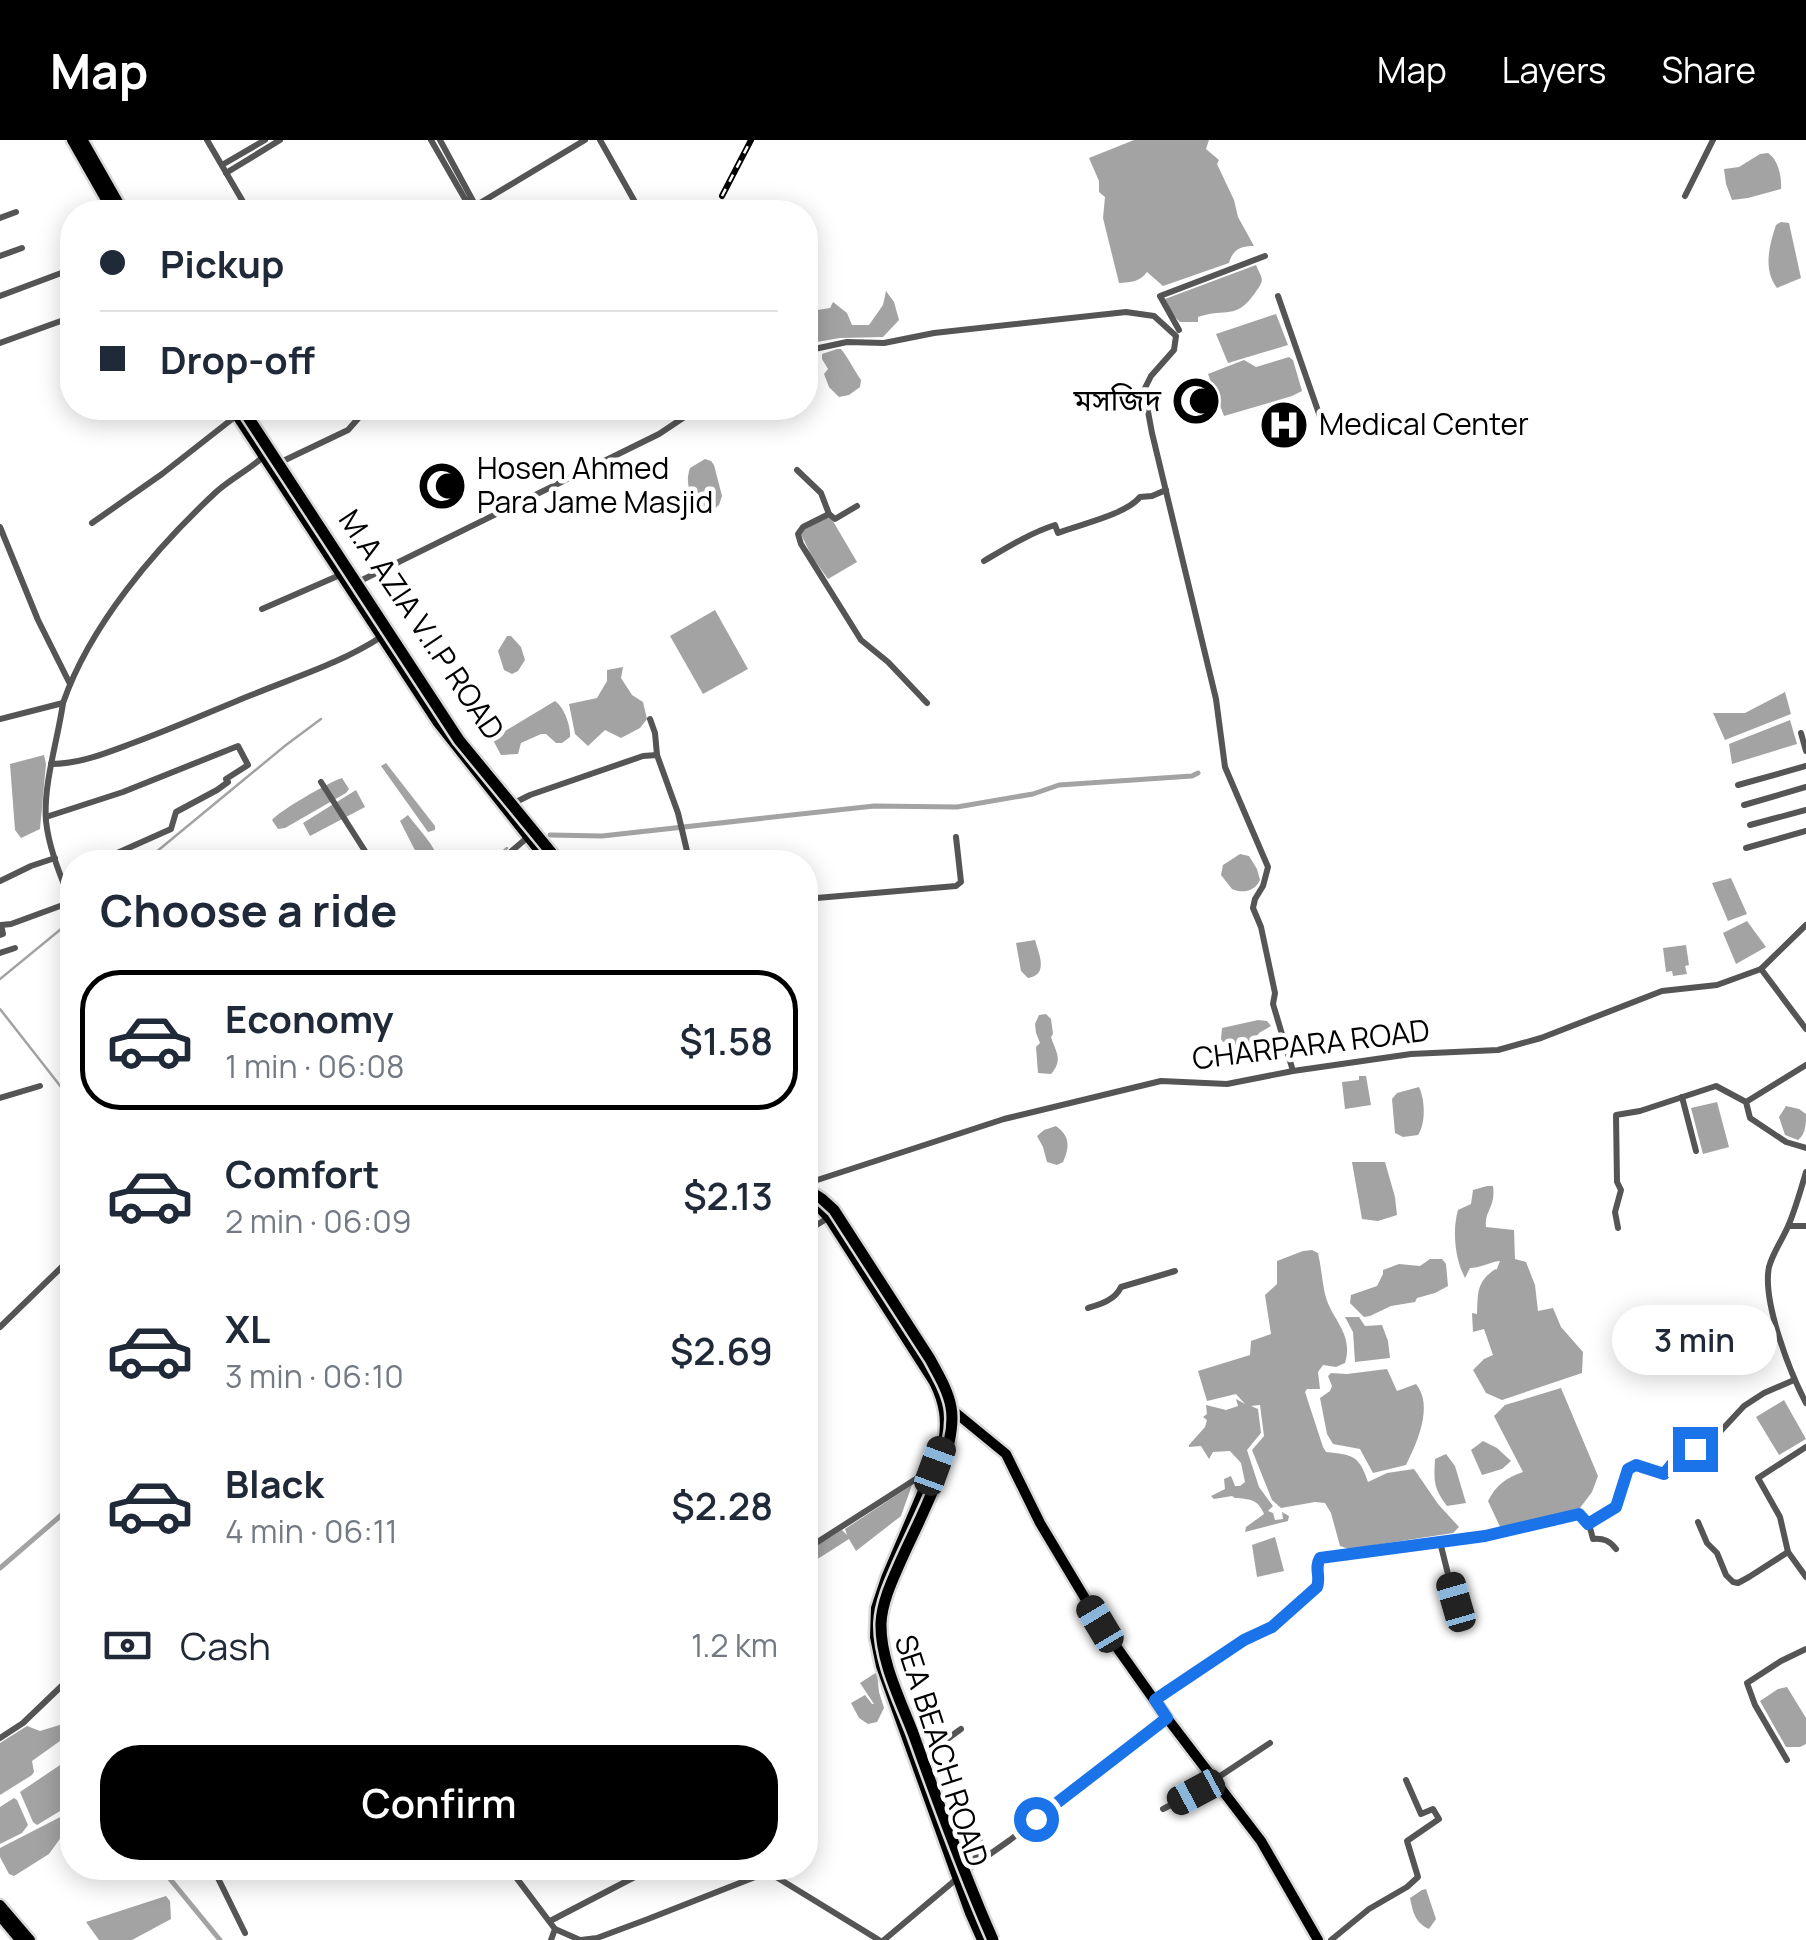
<!DOCTYPE html>
<html lang="en">
<head>
<meta charset="utf-8">
<style>
	:root { --surface:#fff; --page:#f2f2f3; --text:#1f2937; --muted:#747a83; --line:#e0e1e3; --accent:#000 }
	body { margin:0; font-family:Manrope,"Noto Sans Bengali",sans-serif; background:var(--page); color:var(--text); height:100vh; display:flex; flex-direction:column; font-size:38px; white-space:nowrap }
	* { box-sizing:border-box; margin:0 }
	p { font-size:32px; color:var(--muted) }
	.icon { flex:none; width:55px; height:55px; fill:none; stroke:currentColor; stroke-width:2; stroke-linecap:round; stroke-linejoin:round }
	.map { position:relative; flex:1; overflow:hidden }
	.details { position:absolute; left:60px; top:710px; width:758px; height:1030px; display:flex; flex-direction:column; background:var(--surface); border-radius:40px; box-shadow:0 5px 25px #0003 }
	.details>* { flex:none }
	.hud { position:absolute; left:60px; top:60px; width:758px; height:220px; border-radius:40px; box-shadow:0 5px 25px #0003; display:grid; align-content:center; height:220px; padding:0 40px; background:var(--surface) }
	.end { position:absolute; width:45px; height:45px; margin:-22px; border:12px solid #1a73e8; background:#fff; box-shadow:0 0 0 5px #fff }
	.from { border-radius:50% }
	.bubble { position:absolute; height:70px; border-radius:35px; background:var(--surface); box-shadow:0 5px 25px #0003; font-size:32px; font-weight:600; line-height:70px; text-align:center }
	.car { position:absolute; width:30px; height:60px; margin:-30px -15px; border-radius:12px; box-shadow:0 0 8px 2px #0007; background:linear-gradient(#222 24%,#8ab4d8 0 40%,#222 0 76%,#8ab4d8 0 86%,#222 0) }
	.hud b { display:flex; align-items:center; gap:35px; height:95px; font-size:38px }
	.hud b+b { border-top:2px solid var(--line) }
	.hud i { width:25px; height:25px; background:var(--text) }
	ul { padding:0; list-style:none }
	li { display:flex; align-items:center; gap:30px; height:140px; margin:0 20px 15px; padding:0 20px; border:5px solid transparent; border-radius:40px }
	li div { flex:1 }
	li b { display:block; font-size:38px }
	li em { font-style:normal; font-weight:600 }
	li.on { border-color:var(--accent) }
	li>.icon { width:90px; height:90px; stroke-width:1.5 }
	h2 { padding:0 40px; font-size:45px; line-height:120px }
	.pay { display:flex; align-items:center; gap:25px; height:110px; padding:0 40px; font-size:38px }
	.pay p { margin-inline-start:auto }
	.button { display:flex; gap:20px; margin-top:auto; padding:20px 40px }
	.button a { flex:1; height:115px; border-radius:40px; background:var(--accent); color:#fff; font-size:40px; font-weight:600; line-height:115px; text-align:center }
	header { display:flex; align-items:center; gap:60px; box-sizing:border-box; height:140px; padding:0 50px; background:var(--accent); color:#fff }
	header strong { font-size:48px }
	nav { display:flex; gap:55px; margin-inline-start:auto; font-size:35px }
	.map>svg:first-child { display:block }
	.water { fill:#a3a3a3 }
	.lines { fill:none; stroke-linecap:round; stroke-linejoin:round }
	.stream { stroke:#a3a3a3; stroke-width:2.5 }
	.canal { stroke:#a3a3a3; stroke-width:5 }
	.major-casing { stroke:#dbdbdb; stroke-width:15 }
	.highway-casing { stroke:#dbdbdb; stroke-width:16 }
	.minor { stroke:#555; stroke-width:6 }
	.major { stroke:#000; stroke-width:10 }
	.highway { stroke:#000; stroke-width:11 }
	.rail-casing { stroke:#000; stroke-width:6 }
	.rail { stroke:#fff; stroke-width:2.5; stroke-dasharray:8; stroke-linecap:butt }
	.highway-bridge-casing { stroke:#dbdbdb; stroke-width:16; stroke-linecap:butt }
	.highway-bridge { stroke:#000; stroke-width:11 }
	.route { stroke:#1a73e8; stroke-width:12 }
	.labels { text-anchor:middle; stroke-width:9; stroke-linejoin:round; paint-order:stroke }
	.poi-label { font-size:30px; fill:#000; stroke:#fff; text-anchor:start }
	.street-label { font-size:30px; fill:#000; stroke:#fff }
</style>
</head>
<body>
<header>
<strong>Map</strong>
<nav><a>Map</a><a>Layers</a><a>Share</a></nav>
</header>
<div class="map">
<svg width="1806" height="1800" viewBox="0 0 1806 1800">
	<rect width="100%" height="100%" fill="#fff"/>
	<g class="water">
		<path d="M1134,0H1209L1206,9L1219,20L1217,24L1234,60L1238,77L1254,106C1241,106 1233,109 1229,123L1163,146L1147,132C1140,142 1131,142 1119,143L1103,78L1105,57L1099,52V41L1089,18Z"/>
		<path d="M1768,13C1778,19 1782,37 1781,49L1748,58L1732,60L1726,44L1724,29L1739,27L1760,14Z"/>
		<path d="M1781,82L1789,83L1801,138L1777,148C1763,130 1769,105 1776,85Z"/>
		<path d="M1256,125C1263,141 1265,139 1255,153C1235,181 1227,167 1198,177V182H1180L1172,174L1165,159Z"/>
		<polygon points="886,151 894,162 899,180 883,197 840,198 805,204 805,166 807,165 811,171 830,168 833,162 847,173 852,185 869,185 883,165"/>
		<polygon points="1276,174 1288,205 1228,223 1216,194"/>
		<path d="M837,209H841C849,219 854,230 861,240L860,247L849,255L839,257L829,247L824,234L828,229L822,219V214Z"/>
		<polygon points="1289,217 1293,220 1302,251 1292,256 1224,276 1208,234 1244,220 1256,227"/>
		<path d="M705,319L711,321L714,325L722,356L719,365L712,371C694,362 683,349 690,328Z"/>
		<polygon points="830,376 857,422 828,439 812,417 800,392"/>
		<polygon points="715,470 748,529 703,554 670,496"/>
		<polygon points="507,496 511,496 521,507 525,520 518,531 512,534 504,530 498,511"/>
		<polygon points="623,527 621,538 632,555 643,562 647,579 640,588 621,598 605,590 588,606 575,594 569,564 597,558 607,541 607,530"/>
		<polygon points="1785,552 1791,574 1725,600 1713,573 1745,573"/>
		<path d="M555,561C564,567 571,586 570,597L562,603H556L546,594H541L521,603L518,614L501,615L494,602L495,597Z"/>
		<polygon points="1790,580 1797,604 1732,624 1729,604"/>
		<polygon points="44,615 46,624 40,689 21,698 15,690 10,624"/>
		<polygon points="386,623 435,686 435,690 428,692 381,626"/>
		<path d="M342,638L349,649L346,653L285,688L278,689L272,680C279,671 329,642 342,638Z"/>
		<polygon points="356,650 365,667 310,696 303,683"/>
		<path d="M408,675C419,690 435,705 439,722H421L400,681Z"/>
		<path d="M1240,714L1249,716L1257,729L1260,740C1255,751 1243,754 1232,749L1221,735L1223,725Z"/>
		<polygon points="1731,738 1747,774 1728,781 1712,743"/>
		<polygon points="1747,781 1766,807 1736,824 1723,793"/>
		<path d="M1035,800C1039,814 1049,835 1028,838L1021,831L1016,803Z"/>
		<polygon points="1686,805 1689,825 1685,826 1687,834 1673,836 1672,831 1666,832 1663,808"/>
		<path d="M1046,874L1051,879L1053,894L1051,897C1055,911 1064,919 1051,934L1038,933L1036,907L1040,903L1036,893L1035,884L1039,875Z"/>
		<path d="M1258,880L1267,881L1271,886L1259,893L1254,901C1243,904 1228,910 1221,899L1222,888Z"/>
		<polygon points="1359,936 1366,936 1371,965 1345,969 1342,942 1359,940"/>
		<path d="M1419,947C1425,960 1426,983 1418,995L1403,997L1395,993L1392,959L1397,953Z"/>
		<polygon points="1717,962 1729,1007 1703,1014 1691,968"/>
		<path d="M1786,966L1799,969L1806,974C1806,983 1806,994 1798,1000L1785,995L1779,977Z"/>
		<path d="M1056,986C1070,996 1070,1007 1063,1022L1057,1025L1047,1022L1043,1007L1037,996L1044,990Z"/>
		<polygon points="1352,1022 1385,1022 1395,1057 1397,1075 1378,1081 1362,1079"/>
		<path d="M1487,1046H1493C1496,1068 1484,1070 1486,1087L1514,1090L1515,1119L1526,1122L1535,1145L1538,1171L1553,1168L1561,1187L1583,1212L1582,1233L1502,1260L1486,1253L1473,1230L1484,1219L1493,1215L1484,1189L1473,1192L1472,1173L1477,1174C1478,1158 1476,1145 1489,1134C1500,1124 1494,1136 1500,1121C1489,1122 1481,1128 1470,1128L1465,1138C1455,1119 1452,1091 1458,1070L1471,1064L1473,1050Z"/>
		<path d="M1312,1110L1318,1113C1321,1126 1322,1140 1325,1154C1331,1180 1354,1192 1345,1223L1336,1227L1323,1225L1318,1232L1320,1249H1307L1305,1252L1323,1307L1326,1312C1353,1315 1359,1315 1368,1342L1387,1333L1414,1329L1438,1364L1459,1387L1453,1393L1349,1409L1340,1406L1331,1373L1325,1363L1315,1362L1281,1368L1272,1360L1252,1310L1264,1296L1260,1265L1251,1266L1258,1269L1261,1293L1247,1310L1259,1347L1273,1366L1268,1371L1273,1373L1275,1380L1283,1379L1282,1372L1289,1376L1288,1381L1245,1392L1246,1387L1264,1374C1258,1359 1249,1359 1235,1358L1232,1356L1214,1359L1211,1356L1225,1349L1224,1339L1231,1336L1235,1346H1240L1245,1342L1241,1323L1230,1311L1213,1312L1209,1319L1201,1306L1189,1307V1305L1205,1287L1207,1280L1203,1277L1207,1274L1206,1265L1226,1270L1238,1266L1236,1259L1245,1264L1236,1254L1207,1261L1198,1231L1250,1215L1251,1201L1271,1194L1265,1155L1277,1144V1121L1303,1111Z"/>
		<polygon points="1430,1119 1442,1119 1446,1124 1448,1146 1435,1153 1417,1158 1415,1162 1391,1166 1370,1176 1364,1177 1350,1163 1351,1155 1377,1146 1383,1134 1383,1130 1399,1124 1420,1126"/>
		<polygon points="1345,1177 1359,1177 1365,1186 1382,1185 1388,1201 1390,1218 1355,1222 1353,1192"/>
		<path d="M1387,1229L1397,1251L1416,1244C1434,1266 1417,1303 1406,1325L1373,1333L1360,1309L1333,1304L1327,1294L1320,1258L1330,1251L1332,1246L1328,1236L1331,1233L1347,1234Z"/>
		<path d="M1561,1248L1598,1336L1592,1352L1580,1368L1502,1391L1488,1361C1496,1345 1506,1338 1523,1332L1494,1276L1505,1265Z"/>
		<polygon points="1784,1260 1806,1299 1779,1315 1756,1277"/>
		<polygon points="1483,1301 1497,1308 1511,1321 1502,1329 1482,1335 1471,1310"/>
		<path d="M1446,1314L1455,1326L1466,1363L1447,1366C1433,1347 1434,1341 1435,1319Z"/>
		<polygon points="912,1345 901,1376 856,1411 849,1399 805,1427 805,1413 842,1390 847,1395 845,1389"/>
		<polygon points="1275,1397 1284,1431 1257,1437 1252,1405"/>
		<polygon points="877,1532 879,1552 884,1568 877,1582 868,1584 859,1578 851,1563 865,1555 872,1564 874,1564 860,1543"/>
		<polygon points="1787,1547 1806,1578 1806,1604 1800,1607 1786,1607 1760,1561 1778,1549"/>
		<polygon points="66,1583 69,1588 67,1596 32,1621 34,1632 32,1635 0,1655 0,1603 27,1586 40,1591"/>
		<polygon points="66,1621 68,1625 65,1668 37,1685 33,1682 20,1652"/>
		<polygon points="14,1658 17,1660 28,1685 22,1693 0,1704 0,1667"/>
		<polygon points="72,1671 72,1693 62,1696 49,1714 14,1736 9,1734 0,1717 0,1708"/>
		<path d="M1426,1749L1436,1779L1429,1789C1415,1783 1413,1772 1410,1758L1422,1750Z"/>
		<polygon points="166,1756 170,1761 171,1779 132,1800 99,1800 86,1782"/>
	</g>
	<g class="lines">
		<g class="stream">
			<polyline points="144,722 286,605 321,579"/>
			<polyline points="491,722 507,708"/>
			<polyline points="0,839 72,780"/>
			<polyline points="0,869 72,961"/>
		</g>
		<g class="canal">
			<polyline points="550,695 602,696 874,666 957,667 1033,654 1059,645 1192,636 1198,633"/>
			<polyline points="0,1428 72,1366"/>
			<polyline points="161,1728 220,1800"/>
		</g>
		<g class="major-casing">
			<g id="major">
				<polyline points="72,0 113,72"/>
				<polyline points="232,268 438,583 548,722"/>
				<path d="M805,1058L817,1065L829,1078L934,1242C945,1264 947,1281 943,1304L886,1438L876,1468L875,1497L881,1526L970,1773L982,1800"/>
				<polyline points="945,1273 956,1273 1006,1314 1040,1383 1101,1485 1167,1578 1261,1701 1318,1800"/>
				<polyline points="0,1765 30,1800"/>
				<polyline points="0,1776 20,1800"/>
			</g>
		</g>
		<g class="highway-casing">
			<polyline id="highway" points="82,0 123,72"/>
		</g>
		<g class="minor">
			<polyline points="207,0 249,72"/>
			<polyline points="431,0 465,59 474,65"/>
			<polyline points="440,0 479,72"/>
			<polyline points="600,0 635,62"/>
			<polyline points="222,25 265,0"/>
			<polyline points="226,33 280,0"/>
			<polyline points="1685,56 1713,0"/>
			<polyline points="475,66 585,0"/>
			<polyline points="0,78 16,72"/>
			<polyline points="0,116 22,108"/>
			<polyline points="0,156 72,129"/>
			<polyline points="1278,156 1325,291"/>
			<polyline points="1179,190 1160,156 1265,116"/>
			<polyline points="0,203 72,177"/>
			<polyline points="805,211 847,202 884,203 934,193 1126,172 1154,176 1176,196 1174,210 1151,236 1144,250 1152,293 1216,559 1225,627 1268,727 1263,746 1255,759 1253,768 1261,787 1275,853 1273,864 1293,931"/>
			<polyline points="283,321 348,290 363,273 360,268"/>
			<polyline points="797,330 821,353 829,374 835,379 857,366"/>
			<polyline points="829,374 803,387 798,394 801,404 861,500 888,522 927,563"/>
			<polyline points="92,383 162,334 236,276"/>
			<polyline points="0,387 38,480 70,544"/>
			<path d="M984,421C1006,408 1030,393 1055,385L1058,393C1081,384 1125,375 1140,357L1152,356L1166,350"/>
			<polyline points="358,442 659,294 689,274 690,268"/>
			<polyline points="262,469 340,435"/>
			<path d="M63,563C58,599 43,645 46,681C49,710 62,739 72,765"/>
			<path d="M0,579L63,563C90,485 155,409 215,353C230,339 249,330 264,316"/>
			<polyline points="1801,593 1806,611"/>
			<path d="M51,624C80,624 106,613 133,603C174,588 214,570 254,554C298,536 341,523 381,497"/>
			<polyline points="321,642 372,722"/>
			<polyline points="1738,645 1806,626"/>
			<polyline points="516,662 530,655 643,616 657,615 655,593 650,579"/>
			<polyline points="1744,665 1806,647"/>
			<polyline points="46,677 123,652 238,606 248,625 226,639 228,642 217,650 176,672 171,689 97,722"/>
			<polyline points="1750,685 1806,670"/>
			<polyline points="1746,708 1806,691"/>
			<polyline points="499,722 528,697"/>
			<path d="M623,722C644,709 667,727 687,711L678,673L657,615"/>
			<polyline points="0,741 31,726 55,718"/>
			<polyline points="805,759 956,746 961,742 956,697"/>
			<polyline points="0,795 3,794 1,785 11,784 71,762"/>
			<polyline points="0,813 15,808"/>
			<polyline points="1761,829 1806,889"/>
			<polyline points="1682,957 1696,1011"/>
			<polyline points="0,958 40,946"/>
			<polyline points="1746,962 1806,925"/>
			<path d="M1806,1032C1801,1049 1796,1067 1789,1084C1783,1099 1773,1112 1769,1127C1762,1161 1790,1233 1806,1263"/>
			<polyline points="805,1044 1004,979 1161,941 1227,944 1293,931 1411,914 1498,910 1541,898 1662,851 1717,845 1761,829 1806,785"/>
			<polyline points="1789,1086 1806,1086"/>
			<polyline points="1618,1088 1615,1072 1621,1050 1617,1042 1616,975 1640,971 1716,946 1746,962 1750,978 1786,1002 1806,1008"/>
			<polyline points="805,1092 828,1078"/>
			<path d="M1088,1168C1101,1164 1115,1160 1121,1147L1175,1131"/>
			<polyline points="0,1187 72,1117"/>
			<polyline points="1806,1307 1758,1338 1780,1377 1788,1412 1806,1437"/>
			<polyline points="1698,1382 1707,1403 1717,1413 1726,1435 1733,1442 1738,1443 1749,1437 1788,1412"/>
			<polyline points="1589,1384 1616,1367 1628,1329 1636,1325 1664,1334 1673,1323 1717,1295 1744,1266 1764,1253 1794,1240"/>
			<polyline points="1440,1402 1455,1462"/>
			<polyline points="805,1410 930,1330"/>
			<path d="M1155,1560L1245,1500L1271,1487L1317,1447L1318,1421L1324,1416L1485,1396L1579,1374L1589,1384L1593,1399C1604,1398 1610,1401 1616,1409"/>
			<polyline points="0,1598 23,1583 72,1536"/>
			<polyline points="924,1616 961,1589"/>
			<polyline points="1787,1620 1755,1565 1747,1543 1781,1521 1806,1509"/>
			<polyline points="1163,1669 1196,1652 1270,1603"/>
			<polyline points="976,1724 975,1707 980,1699"/>
			<polyline points="213,1728 245,1793"/>
			<polyline points="509,1728 555,1789 580,1800"/>
			<polyline points="550,1781 652,1728"/>
			<polyline points="551,1800 555,1789"/>
			<polyline points="581,1800 597,1798 648,1779 768,1732 879,1800"/>
			<polyline points="884,1800 966,1731 1010,1700 1166,1578"/>
			<polyline points="1331,1800 1369,1769 1407,1747 1418,1737 1407,1701 1439,1679 1433,1669 1421,1674 1406,1640"/>
		</g>
		<use href="#major" class="major"/>
		<use href="#highway" class="highway"/>
		<g class="rail-casing">
			<polyline id="rail" points="722,56 751,0"/>
		</g>
		<use href="#rail" class="rail"/>
		<g class="highway-bridge-casing">
			<g id="highway-bridge">
				<polyline points="242,268 459,600 559,722"/>
				<path d="M805,1048L822,1059L834,1070L930,1219C938,1234 948,1250 951,1267C959,1310 916,1385 899,1425C891,1443 882,1463 881,1483C880,1520 900,1559 913,1593C938,1663 963,1732 993,1800"/>
			</g>
		</g>
		<use href="#highway-bridge" class="highway-bridge"/>
	</g>
	<g class="lines">
		<path class="route" d="M1036,1679L1167,1578L1155,1560L1159,1557L1244,1500L1272,1487L1317,1447C1321,1437 1314,1428 1320,1418L1485,1396L1579,1374L1588,1384L1616,1367L1628,1329L1636,1325L1664,1334L1673,1323L1695,1309"/>
	</g>
	<defs>
		<g id="mosque-disc" transform="scale(2.5)"><circle r="9.5" fill="#000" stroke="#fff"/><path d="M3.5-4.9A6 6 0 1 0 3.5 4.9A5 5 0 1 1 3.5-4.9Z" fill="#fff"/></g>
		<g id="hospital-disc" transform="scale(2.5)"><circle r="9.5" fill="#000" stroke="#fff"/><path d="M-5-5h3v3.5h4V-5h3V5h-3V1.5h-4V5h-3Z" fill="#fff"/></g>
	</defs>
	<g fill-rule="evenodd">
		<use href="#mosque-disc" x="1196" y="261"/>
		<use href="#hospital-disc" x="1284" y="285"/>
		<use href="#mosque-disc" x="442" y="346"/>
	</g>
	<g class="labels">
		<g class="poi-label">
			<text x="1161" y="271" text-anchor="end">মসজিদ</text>
			<text x="1319" y="295">Medical Center</text>
			<text x="477" y="339">Hosen Ahmed<tspan x="477" dy="34">Para Jame Masjid</tspan></text>
		</g>
		<g class="street-label">
			<text transform="translate(421 485) rotate(56)" y="10">M.A AZIA V.I.P ROAD</text>
			<text transform="translate(1311 905) rotate(-7)" y="10">CHARPARA ROAD</text>
			<text transform="translate(941 1611) rotate(72)" y="10">SEA BEACH ROAD</text>
		</g>
	</g>
</svg>
<i class="end from" style="left:1036px;top:1679px"></i>
<i class="end" style="left:1695px;top:1309px"></i>
<div class="bubble" style="left:1612px;top:1165px;width:165px">3 min</div>
<i class="car" style="left:935px;top:1326px;rotate:20deg"></i>
<i class="car" style="left:1456px;top:1462px;rotate:344deg"></i>
<i class="car" style="left:1100px;top:1484px;rotate:329deg"></i>
<i class="car" style="left:1196px;top:1652px;rotate:242deg"></i>
<div class="hud">
<b><i class="from"></i>Pickup</b>
<b><i></i>Drop-off</b>
</div>
<section class="details">
<h2>Choose a ride</h2>
<ul>
<li class="on"><svg class="icon" aria-label="car" viewBox="0 0 24 24"><path d="M5 17H2v-5l4-1 3-4h7l3 4 3 1v5h-3M9 17h6M6 11h13"/><circle cx="7" cy="17" r="2"/><circle cx="17" cy="17" r="2"/></svg><div><b>Economy</b><p>1 min · 06:08</p></div><em>$1.58</em></li>
<li><svg class="icon" aria-label="car" viewBox="0 0 24 24"><path d="M5 17H2v-5l4-1 3-4h7l3 4 3 1v5h-3M9 17h6M6 11h13"/><circle cx="7" cy="17" r="2"/><circle cx="17" cy="17" r="2"/></svg><div><b>Comfort</b><p>2 min · 06:09</p></div><em>$2.13</em></li>
<li><svg class="icon" aria-label="car" viewBox="0 0 24 24"><path d="M5 17H2v-5l4-1 3-4h7l3 4 3 1v5h-3M9 17h6M6 11h13"/><circle cx="7" cy="17" r="2"/><circle cx="17" cy="17" r="2"/></svg><div><b>XL</b><p>3 min · 06:10</p></div><em>$2.69</em></li>
<li><svg class="icon" aria-label="car" viewBox="0 0 24 24"><path d="M5 17H2v-5l4-1 3-4h7l3 4 3 1v5h-3M9 17h6M6 11h13"/><circle cx="7" cy="17" r="2"/><circle cx="17" cy="17" r="2"/></svg><div><b>Black</b><p>4 min · 06:11</p></div><em>$2.28</em></li>
</ul>
<div class="pay"><svg class="icon" aria-label="cash" viewBox="0 0 24 24"><path d="M3 7h18v10H3z"/><circle cx="12" cy="12" r="2"/></svg>Cash<p>1.2 km</p></div>
<div class="button"><a>Confirm</a></div>
</section>
</div>
</body>
</html>
